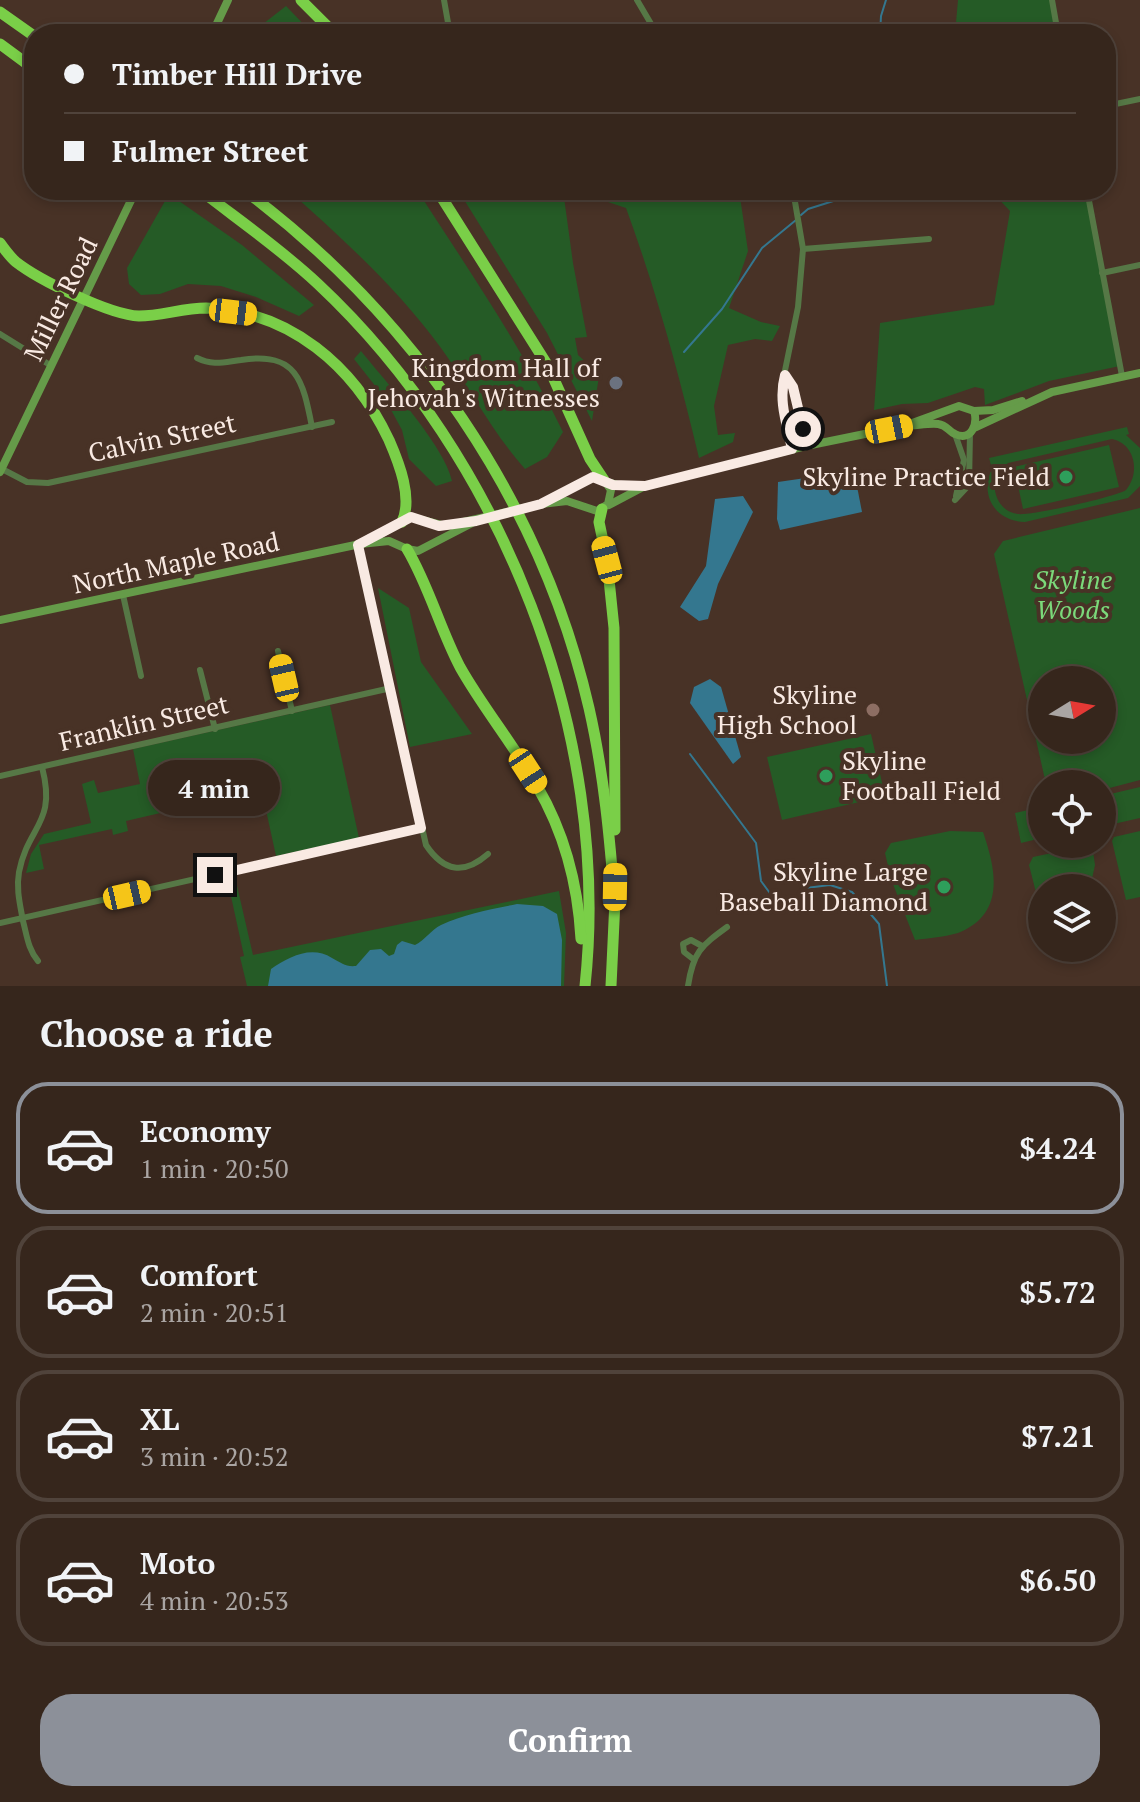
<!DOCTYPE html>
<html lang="en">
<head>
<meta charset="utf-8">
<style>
	:root { --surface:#36261c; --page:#3d2e25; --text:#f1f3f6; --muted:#aaa5a3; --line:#50433b; --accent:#8c9099 }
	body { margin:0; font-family:"PT Serif",serif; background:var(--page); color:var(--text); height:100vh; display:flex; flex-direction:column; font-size:30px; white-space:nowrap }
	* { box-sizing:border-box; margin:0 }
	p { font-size:26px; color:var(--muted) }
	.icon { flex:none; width:44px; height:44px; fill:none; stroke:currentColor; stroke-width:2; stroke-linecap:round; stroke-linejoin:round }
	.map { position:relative; height:986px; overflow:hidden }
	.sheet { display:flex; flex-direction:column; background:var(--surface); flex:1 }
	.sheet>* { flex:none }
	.top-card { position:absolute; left:24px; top:24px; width:1092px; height:176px; border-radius:32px; box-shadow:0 4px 12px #0003,0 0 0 2px var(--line); display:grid; align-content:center; height:176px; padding:0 40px; background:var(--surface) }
	.needle { width:52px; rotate:79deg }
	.controls { position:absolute; left:1028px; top:666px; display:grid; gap:16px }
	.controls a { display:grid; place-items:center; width:88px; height:88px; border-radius:50%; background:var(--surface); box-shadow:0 4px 12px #0003,0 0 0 2px var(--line); font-size:40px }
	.end { position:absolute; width:36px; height:36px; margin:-18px; border:10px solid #f9eae3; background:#111; box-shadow:0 0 0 4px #111 }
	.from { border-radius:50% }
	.bubble { position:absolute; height:56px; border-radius:28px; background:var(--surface); box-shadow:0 4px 12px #0003,0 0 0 2px var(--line); font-size:26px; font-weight:600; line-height:56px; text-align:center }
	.car { position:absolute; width:24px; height:48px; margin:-24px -12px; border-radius:10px; box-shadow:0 0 6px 2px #0007; background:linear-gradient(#f5c518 24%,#345 0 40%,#f5c518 0 76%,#345 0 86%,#f5c518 0) }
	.top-card b { display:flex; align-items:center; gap:28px; height:76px; font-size:30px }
	.top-card b+b { border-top:2px solid var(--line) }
	.top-card i { width:20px; height:20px; background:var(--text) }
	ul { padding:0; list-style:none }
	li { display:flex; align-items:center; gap:24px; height:132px; margin:0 16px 12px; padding:0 24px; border:4px solid var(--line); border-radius:32px }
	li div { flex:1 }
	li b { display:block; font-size:30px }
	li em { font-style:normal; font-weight:600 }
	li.active { border-color:var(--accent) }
	li>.icon { width:72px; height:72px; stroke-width:1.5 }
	h2 { padding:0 40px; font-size:36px; line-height:96px }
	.cta { display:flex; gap:16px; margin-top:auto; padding:16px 40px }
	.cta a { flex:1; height:92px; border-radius:32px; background:var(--accent); color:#fff; font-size:32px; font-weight:600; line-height:92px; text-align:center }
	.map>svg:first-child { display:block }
	.green { fill:#255b26; fill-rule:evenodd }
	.water { fill:#34778f }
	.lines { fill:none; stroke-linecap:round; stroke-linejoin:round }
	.stream { stroke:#34778f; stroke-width:2 }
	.street { stroke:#567846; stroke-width:6 }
	.secondary { stroke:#659b49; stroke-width:8 }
	.highway { stroke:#7acf48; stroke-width:11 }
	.route { stroke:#f9eae3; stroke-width:10 }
	.worship-dot { fill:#6b7280; stroke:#483226; stroke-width:3 }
	.leisure-dot { fill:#2e9e5b; stroke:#483226; stroke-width:3 }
	.education-dot { fill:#8d6e63; stroke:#483226; stroke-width:3 }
	.labels { text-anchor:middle; stroke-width:8; stroke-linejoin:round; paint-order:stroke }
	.street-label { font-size:26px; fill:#f9eae3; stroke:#483226 }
	.poi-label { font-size:26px; fill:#f9eae3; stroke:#483226; text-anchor:end }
	.park-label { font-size:26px; font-style:italic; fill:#7bd97a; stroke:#483226 }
</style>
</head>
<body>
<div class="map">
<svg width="1140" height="986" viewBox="0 0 1140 986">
	<rect width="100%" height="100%" fill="#483226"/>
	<g class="green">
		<polygon points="958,0 1052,0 1058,34 955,34"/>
		<polygon points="286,6 313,34 250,34"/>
		<path d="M288,190H417C468,269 522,347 563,432L547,457L525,469C492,432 470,388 441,348C398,289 343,239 288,190Z"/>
		<polygon points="458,190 563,190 573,263 587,337 575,338 578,355 588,364 596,364 600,370 592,421 547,333"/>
		<path d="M600,190H739L748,251L729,308L761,322L780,326L772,341L755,339L728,345L714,406L718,435L735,433L733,442L699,458C679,374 656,290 626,208L599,199Z"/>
		<polygon points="990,190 1087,190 1120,366 1049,381 985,405 984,389 975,387 928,403 902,404 874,410 880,323 994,305 1010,211"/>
		<polygon points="169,194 242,245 314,305 299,316 256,297 221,286 188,284 160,294 141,295 129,284 127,268"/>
		<path d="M361,351C385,381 445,446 452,481L436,486L409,459L402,430L384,397L354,359Z"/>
		<path d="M1127,427L1129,434L1126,435L1140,448V486L1128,498L1025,522C993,521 978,492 994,465H991L989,458ZM1112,439C1136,444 1140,474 1126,490C1116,497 1029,516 1018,514C1007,513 999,505 996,495C992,482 998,471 1008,463Z"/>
		<polygon points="1109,445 1119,487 1023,509 1014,467"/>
		<path d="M1140,508V780L1102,790V784H1046L994,554L1003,541ZM1042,680H1102V740H1042Z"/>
		<polygon points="378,588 409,608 421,662 472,734 410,747"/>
		<polygon points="330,705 359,838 276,856 264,801 216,812 212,801 126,821 128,831 113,835 112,829 39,845 44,869 26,873 31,854 44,834 91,823 82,784 94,780 98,793 140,784 133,749"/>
		<polygon points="871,734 885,796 782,820 767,757"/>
		<polygon points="1140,787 1140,818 1109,825 1102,796"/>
		<polygon points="1042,807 1042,838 1021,843 1015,813"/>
		<path d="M950,831L983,832C996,870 1006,914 958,933C945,937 929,938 915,940L891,879L885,853L891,843Z"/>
		<polygon points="1140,831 1140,897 1126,900 1112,841 1114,837"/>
		<polygon points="1092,844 1095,865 1090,888 1042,888 1042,916 1029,865 1033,857 1052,853 1055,850"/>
		<polygon points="235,877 253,955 559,891 566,933 564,986 247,986 240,957 244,956 227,878"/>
	</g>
	<g class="water">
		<polygon points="854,471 862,512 780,530 777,519 778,482"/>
		<polygon points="743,496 753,512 718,584 708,619 699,621 680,607 706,566 715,499"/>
		<polygon points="710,679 721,687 741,757 733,764 690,703 694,687"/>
		<path d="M517,904L543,906L557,914L562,940L561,986H268L271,969C289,957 311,945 332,958C342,963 345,967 356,966L370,950L381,949L389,956L394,954L397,945L402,941L415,945C425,940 431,930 441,925C464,914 492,909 517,904Z"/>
	</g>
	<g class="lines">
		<g class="stream">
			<polyline points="880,34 881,16 886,0"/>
			<polyline points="856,194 867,190"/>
			<polyline points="801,215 808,209 846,197"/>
			<polyline points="684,352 722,309 762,248 796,220"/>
			<polyline points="690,754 756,843 761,881 775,900 787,906 798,907 806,888 830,885 852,892 879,924 887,986"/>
		</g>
		<g class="street">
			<polyline points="444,0 450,34"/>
			<polyline points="637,0 657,34"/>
			<polyline points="1052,0 1058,34"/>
			<polyline points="1106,106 1140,99"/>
			<polyline points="1087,190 1122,376"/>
			<polyline points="803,249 929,239"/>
			<polyline points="1102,273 1140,265"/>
			<polyline points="0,334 50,365"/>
			<path d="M197,358C213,366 224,362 241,360C297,351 303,381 312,427"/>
			<polyline points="785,375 793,387 806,446"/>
			<polyline points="955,434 964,460 956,496"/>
			<polyline points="792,449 781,390 798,307 803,249 793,190"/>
			<polyline points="2,469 27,482 48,483 332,422"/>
			<polyline points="955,500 969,485 970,433"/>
			<path d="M358,545L426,845C444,872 464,875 488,854"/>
			<polyline points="123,595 141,676"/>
			<polyline points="278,651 292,711"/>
			<polyline points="200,670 215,729"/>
			<polyline points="0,776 391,688"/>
			<polyline points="0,923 421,828"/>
			<polyline points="693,959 684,952 683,944 691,940 702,946"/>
			<path d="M38,961C28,949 27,936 23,921C20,904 16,889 19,872C28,825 57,824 42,767"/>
			<path d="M688,986C693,952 701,946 727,927"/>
		</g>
		<g class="secondary">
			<polyline points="212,34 228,0"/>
			<polyline points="974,411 993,410 1022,401"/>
			<polyline points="976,427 1052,392 1140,373"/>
			<polyline points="0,472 136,190"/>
			<path d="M607,482L618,485L645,486L806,446L904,426L959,406L974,411C978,423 972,442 955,434C948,431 947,425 938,424C927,423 916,426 904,426"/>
			<polyline points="609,505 645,486"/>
			<polyline points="370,540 411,517 446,526 541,504 567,501 597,511 608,504 611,490 604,480 593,477 541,504"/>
			<polyline points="0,620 360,544 389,541 407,549 418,551 476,521"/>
		</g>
		<g class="highway">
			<polyline points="301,0 335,34"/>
			<polyline points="0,12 34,36"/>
			<polyline points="0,44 34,69"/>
			<path d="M200,190C240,221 282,250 318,284C503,457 612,734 585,986"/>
			<path d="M244,190C414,317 541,500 589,708C604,774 610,840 615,906"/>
			<polyline points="437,190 548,366 590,459 604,480"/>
			<path d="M0,243C5,250 10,257 16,262C39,280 110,315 139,316C161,316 183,308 206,308C290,311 354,366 389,440C399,463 413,498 402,522"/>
			<polyline points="602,509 599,522 607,560 614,628 615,830"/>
			<path d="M407,549C429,586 440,629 460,667C483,708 514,745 537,786C564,832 578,885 581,939"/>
			<polyline points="611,986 615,900"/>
		</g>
	</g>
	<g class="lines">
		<path class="route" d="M215,875L421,828L358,545L411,517L439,526L476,521L541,504L593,477L613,485L645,486L792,449C787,424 778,401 785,375L793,387L803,429"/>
	</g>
	<circle class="worship-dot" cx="616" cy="383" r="8"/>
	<g class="leisure-dot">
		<circle cx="1066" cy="477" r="8"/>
		<circle cx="826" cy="776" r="8"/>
		<circle cx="944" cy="887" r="8"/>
	</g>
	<circle class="education-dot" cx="873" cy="710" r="8"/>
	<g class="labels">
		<g class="street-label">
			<text transform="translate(61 299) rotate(-64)" y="9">Miller Road</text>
			<text transform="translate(162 438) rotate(-12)" y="9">Calvin Street</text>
			<text transform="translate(176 563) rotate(-12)" y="9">North Maple Road</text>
			<text transform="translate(144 723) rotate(-13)" y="9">Franklin Street</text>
		</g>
		<g class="poi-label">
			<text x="600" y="377">Kingdom Hall of<tspan x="600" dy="30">Jehovah's Witnesses</tspan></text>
			<text x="1050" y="486">Skyline Practice Field</text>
			<text x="857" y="704">Skyline<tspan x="857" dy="30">High School</tspan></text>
			<text x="842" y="770" text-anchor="start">Skyline<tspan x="842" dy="30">Football Field</tspan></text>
			<text x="928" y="881">Skyline Large<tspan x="928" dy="30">Baseball Diamond</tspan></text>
		</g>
		<g class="park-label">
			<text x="1073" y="589">Skyline<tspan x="1073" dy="30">Woods</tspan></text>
		</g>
	</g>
</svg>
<div class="controls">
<a><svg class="needle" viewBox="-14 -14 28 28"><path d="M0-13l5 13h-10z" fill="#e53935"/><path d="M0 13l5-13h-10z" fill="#aaa5a3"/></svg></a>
<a><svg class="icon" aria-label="locate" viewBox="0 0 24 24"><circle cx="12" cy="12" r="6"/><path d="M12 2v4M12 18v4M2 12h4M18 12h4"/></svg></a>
<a><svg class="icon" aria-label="layers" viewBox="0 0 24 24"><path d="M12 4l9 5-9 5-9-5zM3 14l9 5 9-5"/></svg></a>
</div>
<i class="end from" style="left:803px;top:429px"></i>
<i class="end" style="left:215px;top:875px"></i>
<div class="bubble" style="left:148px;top:760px;width:132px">4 min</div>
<i class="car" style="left:233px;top:312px;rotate:97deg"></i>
<i class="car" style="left:889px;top:429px;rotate:79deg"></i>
<i class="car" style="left:607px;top:560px;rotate:345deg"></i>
<i class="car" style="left:284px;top:678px;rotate:347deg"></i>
<i class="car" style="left:528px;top:771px;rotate:147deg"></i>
<i class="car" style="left:615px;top:887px;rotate:1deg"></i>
<i class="car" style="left:127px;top:895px;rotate:77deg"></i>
<div class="top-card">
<b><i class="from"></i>Timber Hill Drive</b>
<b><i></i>Fulmer Street</b>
</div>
</div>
<section class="sheet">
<h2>Choose a ride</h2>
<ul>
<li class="active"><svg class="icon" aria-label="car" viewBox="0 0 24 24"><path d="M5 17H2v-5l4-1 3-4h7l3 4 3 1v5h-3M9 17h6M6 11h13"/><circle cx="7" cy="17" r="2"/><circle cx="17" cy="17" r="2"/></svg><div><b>Economy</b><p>1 min · 20:50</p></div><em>$4.24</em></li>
<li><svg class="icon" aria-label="car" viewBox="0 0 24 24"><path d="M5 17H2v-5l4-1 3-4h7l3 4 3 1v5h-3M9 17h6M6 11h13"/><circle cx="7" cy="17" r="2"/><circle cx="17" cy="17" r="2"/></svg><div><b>Comfort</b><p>2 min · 20:51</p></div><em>$5.72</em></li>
<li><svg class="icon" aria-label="car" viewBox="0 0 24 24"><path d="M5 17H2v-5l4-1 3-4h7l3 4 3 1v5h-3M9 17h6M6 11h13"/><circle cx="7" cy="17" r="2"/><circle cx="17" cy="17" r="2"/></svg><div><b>XL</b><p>3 min · 20:52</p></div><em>$7.21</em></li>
<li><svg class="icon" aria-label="car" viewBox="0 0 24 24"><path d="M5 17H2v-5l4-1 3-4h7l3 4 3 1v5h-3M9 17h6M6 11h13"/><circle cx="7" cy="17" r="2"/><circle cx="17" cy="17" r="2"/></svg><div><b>Moto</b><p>4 min · 20:53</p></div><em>$6.50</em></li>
</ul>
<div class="cta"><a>Confirm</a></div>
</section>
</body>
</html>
